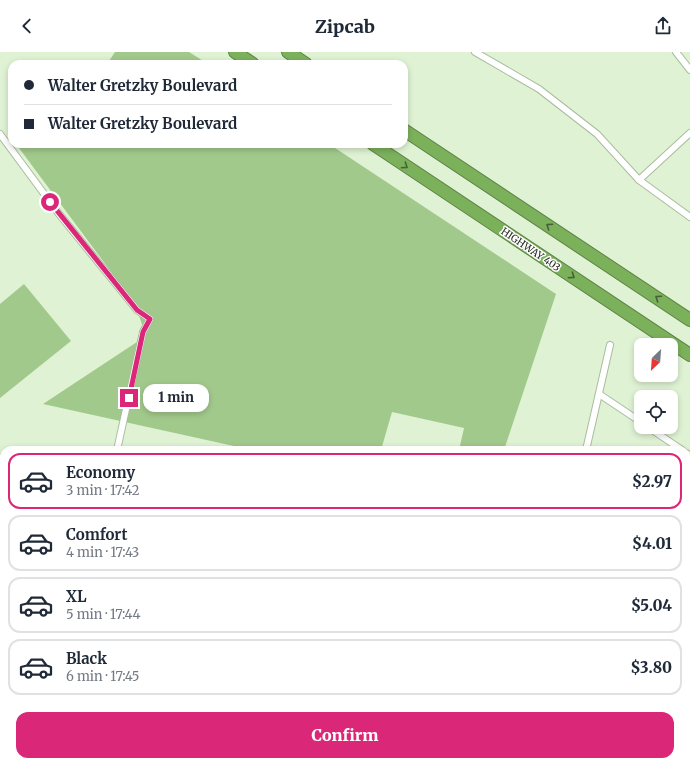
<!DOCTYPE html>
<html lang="en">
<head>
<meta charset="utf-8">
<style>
	:root { --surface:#fff; --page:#f2f2f3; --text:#1f2937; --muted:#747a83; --line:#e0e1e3; --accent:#db2777 }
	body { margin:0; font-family:Merriweather,serif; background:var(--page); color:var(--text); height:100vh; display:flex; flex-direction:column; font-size:15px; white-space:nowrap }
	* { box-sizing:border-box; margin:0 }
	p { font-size:13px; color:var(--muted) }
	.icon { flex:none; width:22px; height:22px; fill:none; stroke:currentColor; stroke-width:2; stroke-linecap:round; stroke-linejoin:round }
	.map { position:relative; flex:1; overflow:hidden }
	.sheet { position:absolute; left:0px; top:394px; width:690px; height:320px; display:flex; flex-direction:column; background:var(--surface); border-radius:12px 12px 0 0; box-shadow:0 2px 6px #0003 }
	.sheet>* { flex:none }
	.guide { position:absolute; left:8px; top:8px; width:400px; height:88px; border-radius:12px; box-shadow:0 2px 6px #0003; display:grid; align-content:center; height:88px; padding:0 16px; background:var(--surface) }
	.needle { width:26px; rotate:205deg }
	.fabs { position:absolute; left:634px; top:286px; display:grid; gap:8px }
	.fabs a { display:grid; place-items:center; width:44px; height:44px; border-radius:8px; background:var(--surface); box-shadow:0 2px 6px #0003; font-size:20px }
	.end { position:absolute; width:18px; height:18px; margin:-9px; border:5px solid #db2777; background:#fff; box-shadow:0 0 0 2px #fff }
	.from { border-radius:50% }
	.bubble { position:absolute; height:28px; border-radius:12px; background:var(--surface); box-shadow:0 2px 6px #0003; font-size:13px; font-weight:800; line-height:28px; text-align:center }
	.guide b { display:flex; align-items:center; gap:14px; height:38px; font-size:15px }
	.guide b+b { border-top:1px solid var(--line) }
	.guide i { width:10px; height:10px; background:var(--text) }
	ul { padding:7px 0 0; list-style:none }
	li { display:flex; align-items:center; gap:12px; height:56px; margin:0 8px 6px; padding:0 8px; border:2px solid var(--line); border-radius:12px }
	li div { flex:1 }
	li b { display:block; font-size:15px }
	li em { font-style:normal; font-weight:800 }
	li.active { border-color:var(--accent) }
	li>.icon { width:36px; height:36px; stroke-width:1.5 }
	.cta { display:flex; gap:8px; margin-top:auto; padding:8px 16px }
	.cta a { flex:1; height:46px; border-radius:12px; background:var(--accent); color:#fff; font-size:16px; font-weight:800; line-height:46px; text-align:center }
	header { display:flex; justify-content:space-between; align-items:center; height:52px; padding:0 16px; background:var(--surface); font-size:18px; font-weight:800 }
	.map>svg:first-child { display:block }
	.green { fill:#a2c98c }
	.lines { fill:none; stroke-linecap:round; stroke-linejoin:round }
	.street-casing { stroke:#aabd9f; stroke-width:8 }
	.secondary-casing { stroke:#aabd9f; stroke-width:11 }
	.highway-casing { stroke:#5e8246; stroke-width:14 }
	.street { stroke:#fff; stroke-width:6 }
	.secondary { stroke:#d8e8ce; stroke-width:9 }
	.highway { stroke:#7cb15b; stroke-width:12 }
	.oneway { stroke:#486138 }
	.route { stroke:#db2777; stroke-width:5 }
	.labels { text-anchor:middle; stroke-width:3; stroke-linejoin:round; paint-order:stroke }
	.street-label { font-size:10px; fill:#252c20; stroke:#fff }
</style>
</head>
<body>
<header><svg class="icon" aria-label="back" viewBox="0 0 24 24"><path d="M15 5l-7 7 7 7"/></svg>Zipcab<svg class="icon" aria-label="share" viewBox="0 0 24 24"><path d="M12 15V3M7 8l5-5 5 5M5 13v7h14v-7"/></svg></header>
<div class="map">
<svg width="690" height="714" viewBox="0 0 690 714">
	<rect width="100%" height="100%" fill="#dff3d4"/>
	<g class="green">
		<polygon points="115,0 189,0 208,12 107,12"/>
		<polygon points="16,92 329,92 556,242 504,398 459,398 464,376 392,360 381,398 252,398 43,352 146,284 135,252"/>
		<polygon points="24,232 71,289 0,346 0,252"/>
	</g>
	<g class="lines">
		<g class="street-casing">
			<g id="street">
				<polyline points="475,0 539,37 597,82 639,128 690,165"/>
				<polyline points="676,0 690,18"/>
				<polyline points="0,82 59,162 137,258 150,267 143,280 117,398"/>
				<polyline points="639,128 690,81"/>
				<polyline points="599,342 641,370"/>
				<polyline points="648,375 682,398"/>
				<polyline points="586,398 610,293"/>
				<polyline points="686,401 690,403"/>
				<polyline points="0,539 4,538"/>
				<polyline points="686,543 690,525"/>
				<polyline points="684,710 690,711"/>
				<polyline points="71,714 71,710"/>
				<polyline points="179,714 180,710"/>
				<polyline points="297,714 298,710"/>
				<polyline points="416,714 417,710"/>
				<polyline points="534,714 534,710"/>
				<polyline points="648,714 649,710"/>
			</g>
		</g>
		<g class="secondary-casing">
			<g id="secondary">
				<polyline points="0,421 4,422"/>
				<polyline points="686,575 690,576"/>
			</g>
		</g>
		<g class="highway-casing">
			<g id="highway">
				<polyline points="235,0 253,12"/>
				<polyline points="288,0 306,12"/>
				<polyline points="404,78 690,268"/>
				<polyline points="373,92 690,303"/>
			</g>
		</g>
		<use href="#street" class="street"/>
		<use href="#secondary" class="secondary"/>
		<use href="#highway" class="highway"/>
	</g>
	<defs><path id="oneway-chevron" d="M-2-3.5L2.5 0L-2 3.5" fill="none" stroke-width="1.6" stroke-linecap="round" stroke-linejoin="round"/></defs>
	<g class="oneway">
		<use href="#oneway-chevron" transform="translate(405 114) rotate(34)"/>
		<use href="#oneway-chevron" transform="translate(549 174) rotate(-146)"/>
		<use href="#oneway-chevron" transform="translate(572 224) rotate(34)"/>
		<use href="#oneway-chevron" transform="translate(658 246) rotate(-146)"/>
	</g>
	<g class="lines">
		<polyline class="route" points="50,150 137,258 150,267 143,280 129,346"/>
	</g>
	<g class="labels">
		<g class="street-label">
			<text transform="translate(531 197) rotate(34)" y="4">HIGHWAY 403</text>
		</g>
	</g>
</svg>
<div class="fabs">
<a><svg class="needle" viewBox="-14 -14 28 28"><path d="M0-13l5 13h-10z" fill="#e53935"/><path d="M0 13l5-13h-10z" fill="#747a83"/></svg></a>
<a><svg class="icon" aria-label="locate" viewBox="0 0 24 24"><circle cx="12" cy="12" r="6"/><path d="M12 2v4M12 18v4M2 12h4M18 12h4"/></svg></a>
</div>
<i class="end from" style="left:50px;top:150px"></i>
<i class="end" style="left:129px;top:346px"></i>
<div class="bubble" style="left:143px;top:332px;width:66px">1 min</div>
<div class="guide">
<b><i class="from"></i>Walter Gretzky Boulevard</b>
<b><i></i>Walter Gretzky Boulevard</b>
</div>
<section class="sheet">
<ul>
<li class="active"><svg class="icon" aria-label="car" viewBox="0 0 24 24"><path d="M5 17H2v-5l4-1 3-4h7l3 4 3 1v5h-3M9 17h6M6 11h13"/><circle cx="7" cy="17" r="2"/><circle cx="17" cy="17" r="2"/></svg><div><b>Economy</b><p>3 min · 17:42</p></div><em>$2.97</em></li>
<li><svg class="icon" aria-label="car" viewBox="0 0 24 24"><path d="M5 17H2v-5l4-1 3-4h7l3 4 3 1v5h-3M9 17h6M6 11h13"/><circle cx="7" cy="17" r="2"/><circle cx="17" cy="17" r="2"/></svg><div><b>Comfort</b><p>4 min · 17:43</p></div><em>$4.01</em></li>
<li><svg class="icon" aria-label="car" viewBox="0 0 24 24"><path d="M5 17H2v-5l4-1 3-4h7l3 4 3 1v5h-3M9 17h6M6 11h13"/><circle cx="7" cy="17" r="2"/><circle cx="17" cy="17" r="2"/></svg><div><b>XL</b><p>5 min · 17:44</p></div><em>$5.04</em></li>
<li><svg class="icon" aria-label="car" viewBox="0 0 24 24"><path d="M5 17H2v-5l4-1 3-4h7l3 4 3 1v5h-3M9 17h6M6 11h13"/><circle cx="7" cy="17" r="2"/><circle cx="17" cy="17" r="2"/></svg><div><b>Black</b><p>6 min · 17:45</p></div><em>$3.80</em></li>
</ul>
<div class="cta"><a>Confirm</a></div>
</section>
</div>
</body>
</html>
